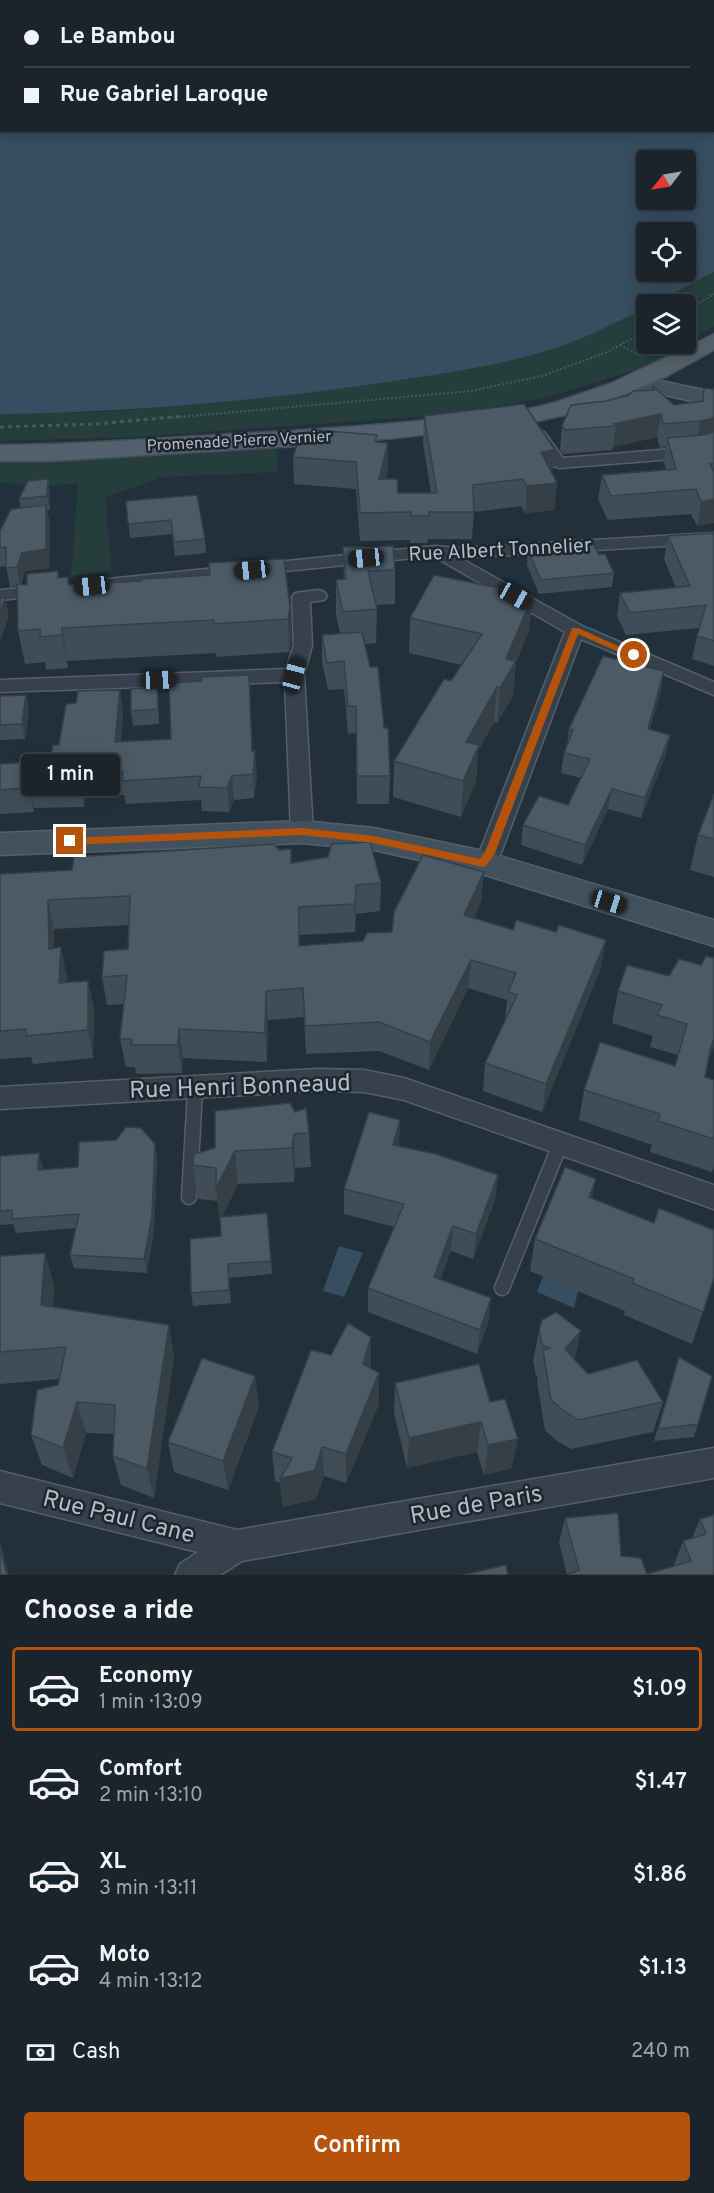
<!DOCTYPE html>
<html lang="en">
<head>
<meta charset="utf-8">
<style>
	:root { --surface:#1a242c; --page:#273038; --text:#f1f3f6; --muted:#9fa4a9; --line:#384148; --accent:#b45309 }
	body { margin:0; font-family:Overpass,sans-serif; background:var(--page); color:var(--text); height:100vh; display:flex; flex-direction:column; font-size:22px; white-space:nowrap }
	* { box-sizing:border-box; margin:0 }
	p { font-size:20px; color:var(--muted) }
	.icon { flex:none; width:33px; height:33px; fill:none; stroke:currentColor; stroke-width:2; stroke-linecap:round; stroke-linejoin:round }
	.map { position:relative; height:1575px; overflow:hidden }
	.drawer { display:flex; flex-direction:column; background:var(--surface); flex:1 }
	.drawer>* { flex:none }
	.banner { position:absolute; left:0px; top:0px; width:714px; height:132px; box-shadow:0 3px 15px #0003,0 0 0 2px var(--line); display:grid; align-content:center; height:132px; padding:0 24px; background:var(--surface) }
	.needle { width:39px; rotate:239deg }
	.controls { position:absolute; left:636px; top:150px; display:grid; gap:12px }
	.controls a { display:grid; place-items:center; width:60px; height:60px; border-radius:6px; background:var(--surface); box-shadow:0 3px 15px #0003,0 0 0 2px var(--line); font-size:30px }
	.end { position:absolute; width:27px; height:27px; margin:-14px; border:8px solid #b45309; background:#fff; box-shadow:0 0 0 3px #fff }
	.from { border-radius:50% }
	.bubble { position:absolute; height:42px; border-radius:6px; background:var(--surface); box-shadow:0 3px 15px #0003,0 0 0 2px var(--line); font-size:20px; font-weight:600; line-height:42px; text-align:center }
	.car { position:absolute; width:18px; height:36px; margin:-18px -9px; border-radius:8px; box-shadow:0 0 4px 2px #0007; background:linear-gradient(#222 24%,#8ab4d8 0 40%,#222 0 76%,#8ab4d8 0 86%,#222 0) }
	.banner b { display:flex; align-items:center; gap:21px; height:57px; font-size:22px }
	.banner b+b { border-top:2px solid var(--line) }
	.banner i { width:15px; height:15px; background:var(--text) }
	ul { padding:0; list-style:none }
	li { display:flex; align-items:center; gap:18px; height:84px; margin:0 12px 9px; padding:0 12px; border:3px solid transparent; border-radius:6px }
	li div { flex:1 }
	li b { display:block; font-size:22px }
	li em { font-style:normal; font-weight:600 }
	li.selected { border-color:var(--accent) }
	li>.icon { width:54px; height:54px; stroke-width:1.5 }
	h2 { padding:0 24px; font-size:27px; line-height:72px }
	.pay { display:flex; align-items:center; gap:15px; height:66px; padding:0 24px; font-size:22px }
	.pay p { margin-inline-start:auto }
	.button { display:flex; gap:12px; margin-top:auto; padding:12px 24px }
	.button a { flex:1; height:69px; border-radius:6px; background:var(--accent); color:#fff; font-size:24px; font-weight:600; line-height:69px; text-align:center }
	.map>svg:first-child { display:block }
	.green { fill:#253e3c }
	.water { fill:#354e62; fill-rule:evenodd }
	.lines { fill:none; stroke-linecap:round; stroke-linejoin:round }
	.lane-far1-casing { stroke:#545f68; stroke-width:14 }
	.lane-casing { stroke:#545f68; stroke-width:17 }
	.street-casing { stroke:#545f68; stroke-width:3 }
	.secondary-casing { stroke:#545f68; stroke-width:3 }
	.primary-casing { stroke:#424d57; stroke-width:3 }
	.path-far1 { stroke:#435a5a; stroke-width:2; stroke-dasharray:2 2; stroke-linecap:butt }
	.path { stroke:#435a5a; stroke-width:3; stroke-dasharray:4 4; stroke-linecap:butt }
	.lane-far1 { stroke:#36414b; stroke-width:11 }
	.lane { stroke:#36414b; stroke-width:14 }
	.street { fill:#36414b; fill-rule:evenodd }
	.secondary { fill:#43515e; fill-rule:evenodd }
	.primary { fill:#53606b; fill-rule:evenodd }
	.wall { fill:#404d59 }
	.shaded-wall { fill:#343f48 }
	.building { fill:#4a5a67; stroke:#343f48; stroke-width:1.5 }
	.route { fill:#b45309 }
	.labels { text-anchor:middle; stroke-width:5; stroke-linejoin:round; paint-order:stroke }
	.far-street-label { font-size:16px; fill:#b1bcc7; stroke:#1b262f }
	.street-label { font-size:20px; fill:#b1bcc7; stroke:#1b262f }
	.near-street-label { font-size:24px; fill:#b1bcc7; stroke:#1b262f }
</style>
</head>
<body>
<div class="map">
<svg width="714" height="1575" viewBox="0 0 714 1575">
	<rect width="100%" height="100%" fill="#22303a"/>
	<g class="green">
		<polygon points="714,272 714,326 686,343 686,304 653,304"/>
		<polygon points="646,308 646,344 685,344 639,369 548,397 456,414 135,437 0,441 0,414 101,412 204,404 406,379 514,359 549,350"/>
		<polygon points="276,447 278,472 162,477 105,498 112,571 71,576 78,484 32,486 0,482 0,460"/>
	</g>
	<g class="water">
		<path d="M0,0H714L713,45L712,2H2V130H712L714,50V272L653,304H646V308L640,311C610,325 580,341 549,350C490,368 427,376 366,385C244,402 123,413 0,414ZM686,160V200H646V160ZM646,232H686V272H646Z"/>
		<polygon points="339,1246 363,1253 344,1297 323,1291"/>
		<polygon points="546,1269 579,1287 574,1308 537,1292"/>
	</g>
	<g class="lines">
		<g class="lane-far1-casing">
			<polyline id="lane-far1" points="195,1094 195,1087"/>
		</g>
		<g class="lane-casing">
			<g id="lane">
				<polyline points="189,1197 195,1092"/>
				<polyline points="502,1288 561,1142"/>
			</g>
		</g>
		<g class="street-casing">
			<g id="street">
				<polygon points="538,430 544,432 563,458 696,447 714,442 714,452 698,457 559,468 553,466 530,435"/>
				<polygon points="714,533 714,543 460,558 582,626 714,682 714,695 581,639 501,853 491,869 483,871 475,869 472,863 480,851 565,632 433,556 108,589 102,588 99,584 102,580 108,579 435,546 459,548"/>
				<polygon points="44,586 50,587 53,591 50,595 0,600 0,590"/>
				<polygon points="318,590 324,592 327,596 324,600 310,602 312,645 304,675 313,832 310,837 302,840 294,837 291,832 285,682 0,692 0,680 286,669 294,645 292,597 295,593"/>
				<polygon points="318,1069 364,1070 404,1078 714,1185 714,1209 404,1100 364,1092 318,1091 0,1109 0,1087"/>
				<polygon points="714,1448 714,1478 242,1561 220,1575 175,1575 180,1564 198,1552 0,1503 0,1471 237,1530"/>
			</g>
		</g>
		<g class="secondary-casing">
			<g id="secondary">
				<polygon points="636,376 714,392 714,406 628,387 625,382 628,377"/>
				<polygon points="302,821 374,828 483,851 714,920 714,946 482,874 374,850 302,843 0,855 0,833"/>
			</g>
		</g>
		<g class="primary-casing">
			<path id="primary" d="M714,334V350L667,376L609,401L570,414L532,422L395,438L297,446L50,461H0V445C67,445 134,440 200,436C311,430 422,423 532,408L554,403L612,383Z"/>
		</g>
		<g class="path-far1">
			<polyline points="686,311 714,294"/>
			<polyline points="620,345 642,357"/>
			<polyline points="168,418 471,391 542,376 607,352 646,331"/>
		</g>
		<polyline class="path" points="0,427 96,424 185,416"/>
		<use href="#lane-far1" class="lane-far1"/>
		<use href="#lane" class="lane"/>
		<use href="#street" class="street"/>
		<use href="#secondary" class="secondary"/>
		<use href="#primary" class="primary"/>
	</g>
	<g class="wall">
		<polygon points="652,385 674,405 701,401 704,388 713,389 714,388 714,523 697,526 691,514 608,520 598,499 602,475 666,470 664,462 666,447 660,448 657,437 613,447 612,450 563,454 560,450 562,426 606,401 652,390"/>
		<polygon points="424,416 553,474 557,483 554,510 525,513 521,506 474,512 472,539 428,539 427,543 410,543 410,540 360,541 356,489 294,484 293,457 377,442 388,470 385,479 398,493 431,493 423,443"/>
		<polygon points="48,479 50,493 50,510 47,510 50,524 49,568 25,571 21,585 27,585 58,571 59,578 69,585 142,581 210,575 284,559 292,640 289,652 217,657 216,653 67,661 68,668 46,670 45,662 25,664 18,631 17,586 10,587 6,566 0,567 0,529 1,529 21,508 19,499"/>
		<polygon points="197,495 205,539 206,553 175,556 172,534 130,538 126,501"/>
		<polygon points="714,533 714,666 692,659 699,628 626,635 617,616 620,593 676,588 664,559 668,536"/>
		<polygon points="343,547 395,570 395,604 376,605 377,609 376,643 365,644 390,776 389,804 357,804 356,733 348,734 344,689 328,690 322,662 322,635 340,634 336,614 336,580 344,579"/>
		<polygon points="528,551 599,555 614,573 612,587 539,594 527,565"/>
		<polygon points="410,618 529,630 516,662 513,696 497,723 494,722 478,751 476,781 461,817 393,797 394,761 462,665 409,653"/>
		<polygon points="249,675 252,751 257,775 254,798 234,800 229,812 202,811 201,800 126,804 124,795 86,796 84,807 34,808 34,812 0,814 0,764 50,761 59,745 76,703 120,690 123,713 121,741 171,739 202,681"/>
		<polygon points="661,690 650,729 670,735 666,754 641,818 608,809 582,865 521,845 523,825 568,805 581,778 561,773 564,753 567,747 569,729"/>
		<polygon points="26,695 29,710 25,739 0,740 0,696"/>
		<polygon points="159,702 159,724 133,726 131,711"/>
		<polygon points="714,794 714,877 690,870 698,835"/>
		<polygon points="279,850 291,863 381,883 380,911 356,914 355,932 300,935 300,946 363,941 392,932 484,872 481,901 474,918 601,968 542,1112 483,1091 485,1063 505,1021 507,1000 468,988 429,1070 379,1051 306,1054 304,1017 268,1020 267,1062 183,1058 182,1073 136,1074 135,1067 126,1067 120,1039 124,1004 107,1005 102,977 128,949 129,925 54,929 54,948 67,976 67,983 88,981 94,1009 93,1058 33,1064 31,1057 0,1059 0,874 72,870"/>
		<polygon points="714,958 714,1046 706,1068 705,1077 714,1080 714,1167 712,1172 650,1152 652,1145 579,1120 584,1090 675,1066 678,1055 650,1047 653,1036 612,1023 618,991 669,976 701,965"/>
		<polygon points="295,1112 309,1133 311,1167 295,1168 294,1182 238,1184 222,1217 267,1213 272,1274 229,1278 231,1303 193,1306 191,1293 221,1236 218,1201 198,1199 193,1165 215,1148"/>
		<polygon points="399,1146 498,1175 495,1200 473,1259 451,1251 440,1279 491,1298 488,1323 477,1354 368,1312 368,1288 394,1227 344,1214 344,1189"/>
		<polygon points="39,1153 43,1170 78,1167 157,1158 154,1230 147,1273 74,1268 70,1255 76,1228 16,1233 13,1224 0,1225 0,1156"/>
		<polygon points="592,1198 714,1278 692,1344 624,1315 625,1311 530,1271 535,1239"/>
		<polygon points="0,1256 54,1285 53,1307 174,1356 154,1498 121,1485 113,1456 114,1434 86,1433 73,1478 42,1465 31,1435 58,1385 59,1379 0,1384"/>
		<polygon points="539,1330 575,1360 588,1374 663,1402 653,1432 571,1449 557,1441 545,1430 537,1381 538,1377 536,1376 533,1361"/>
		<polygon points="371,1337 371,1368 379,1404 346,1483 324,1476 316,1499 283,1507 280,1483 275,1481 272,1452 331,1355"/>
		<polygon points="679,1357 698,1424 694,1437 654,1441"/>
		<polygon points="255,1376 259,1406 228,1490 174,1472 168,1442"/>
		<polygon points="395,1383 490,1402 512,1468 484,1475 477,1452 407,1468 394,1413"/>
		<polygon points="714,1515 714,1575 567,1575 559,1542 565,1518 647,1574 674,1566 674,1565 683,1541 692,1538 700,1519"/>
	</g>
	<g class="shaded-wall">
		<polygon points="661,414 657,437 613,447 616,426 614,424"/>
		<polygon points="714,418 714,441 696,445 700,421"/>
		<polygon points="388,443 388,470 379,506 379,479"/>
		<polygon points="555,450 552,477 541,452"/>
		<polygon points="48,479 50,493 50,510 47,496"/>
		<polygon points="557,483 554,510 525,513 527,486"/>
		<polygon points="714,499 714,523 697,526 701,502"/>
		<polygon points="46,505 50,524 49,568 25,571 20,586 17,567 22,553"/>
		<polygon points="533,595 529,630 516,662 513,696 497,723 500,688 506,659"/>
		<polygon points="5,598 9,617 0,642 0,613"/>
		<polygon points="290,607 292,640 289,652 288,619"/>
		<polygon points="62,628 67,661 68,668 62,635"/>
		<polygon points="664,671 661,690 644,749 648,729"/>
		<polygon points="249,675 253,771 255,751 257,775 254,798 252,751"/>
		<polygon points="157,687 159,702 159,724 158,709"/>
		<polygon points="497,687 494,722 478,751 476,781 461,817 466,742"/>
		<polygon points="120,690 123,713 119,765 115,742"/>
		<polygon points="26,695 29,710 25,739 22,724"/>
		<polygon points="670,735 666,754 641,818 645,798"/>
		<polygon points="82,772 86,796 84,807 80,783"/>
		<polygon points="232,776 234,800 229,812 227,788"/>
		<polygon points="29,784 34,808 34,812 29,788"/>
		<polygon points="612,789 608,809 582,865 585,845"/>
		<polygon points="484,872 481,901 462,944 464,915"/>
		<polygon points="356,885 356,914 355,932 355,904"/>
		<polygon points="48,900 54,929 55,977 49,949"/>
		<polygon points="299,907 300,935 300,975 299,946"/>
		<polygon points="606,940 601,968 542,1112 546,1084"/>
		<polygon points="61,947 67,976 66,1012 59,983"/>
		<polygon points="471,960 468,988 429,1070 430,1042"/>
		<polygon points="88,981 94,1009 93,1058 88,1030"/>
		<polygon points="266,991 268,1020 267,1062 265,1033"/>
		<polygon points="179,1029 183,1058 182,1073 178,1045"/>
		<polygon points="714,1039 714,1046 702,1081 710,1050"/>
		<polygon points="400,1120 399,1145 392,1170 393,1145"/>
		<polygon points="294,1134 295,1168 294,1182 292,1148"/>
		<polygon points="155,1144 157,1158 154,1230 147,1273 144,1259"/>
		<polygon points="235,1151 238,1184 220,1221 216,1188"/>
		<polygon points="39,1153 43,1167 42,1184 38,1170"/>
		<polygon points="498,1175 495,1200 473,1259 476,1234"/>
		<polygon points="596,1179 589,1213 589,1197"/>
		<polygon points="453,1226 451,1251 432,1302 434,1277"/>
		<polygon points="45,1253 54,1285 51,1337 41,1305"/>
		<polygon points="228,1264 229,1278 231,1303 229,1290"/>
		<polygon points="491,1298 488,1323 477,1354 480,1330"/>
		<polygon points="169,1325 174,1356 154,1498 147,1469"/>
		<polygon points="581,1331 574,1362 565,1349"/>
		<polygon points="371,1337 371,1368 363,1364"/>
		<polygon points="379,1373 379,1404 346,1483 346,1454"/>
		<polygon points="255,1376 259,1406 228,1490 223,1461"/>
		<polygon points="77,1402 86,1433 73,1478 63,1448"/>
		<polygon points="481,1422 477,1452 407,1468 409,1438"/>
		<polygon points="518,1439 512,1468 484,1475 488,1445"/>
		<polygon points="322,1447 324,1476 316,1499 283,1507 280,1479"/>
		<polygon points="0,1541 9,1575 7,1575 0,1548"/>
	</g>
	<g class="building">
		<polygon points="652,385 674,405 703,401 704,388 713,389 714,388 714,418 700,421 663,424 661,414 614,424 616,426 565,430 562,426 571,405 606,401 629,395 633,391 654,390"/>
		<polygon points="524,404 555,450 541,452 557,483 527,486 523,479 473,485 474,512 429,512 429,516 411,516 411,512 360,513 356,462 293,457 300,436 314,437 316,430 377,435 375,442 388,443 379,479 397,479 398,493 437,493 424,416"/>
		<polygon points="714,432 714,464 710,464 714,472 714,499 701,502 696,489 611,496 602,475 676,469 667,438 703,435"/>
		<polygon points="48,479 47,496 19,499 28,481"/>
		<polygon points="197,495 205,539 174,542 171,520 128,524 126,501"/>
		<polygon points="46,505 46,549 22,553 17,567 6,568 6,547 0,548 0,529 1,529 11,509"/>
		<polygon points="714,533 714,641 697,636 706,605 630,613 620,593 690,586 668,536"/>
		<polygon points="594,545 599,555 605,554 614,573 541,580 528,551"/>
		<polygon points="393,546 395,570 368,571 377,609 343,612 336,580 346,579 343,547"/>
		<polygon points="284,559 290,607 288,619 214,624 214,620 62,628 62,635 40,637 40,629 18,631 17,584 27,585 27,574 58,571 58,578 68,577 68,585 142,581 142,579 210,575 209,563"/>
		<polygon points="434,575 533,595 506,659 516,661 500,688 497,687 466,742 479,745 463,781 394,761 444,679 451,681 482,634 410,618"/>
		<polygon points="0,598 5,598 0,613"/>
		<polygon points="362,632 370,667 378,667 384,728 388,728 390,776 357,776 356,706 348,706 344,661 327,663 322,635"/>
		<polygon points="603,656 664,671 648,729 670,735 645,798 612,789 585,845 523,825 539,796 568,805 590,759 564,753 573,730 569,729"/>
		<polygon points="249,675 252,751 255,751 253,774 232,776 227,788 199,787 201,776 122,781 123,771 82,772 80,783 29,784 29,788 0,790 0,764 50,761 53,745 59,745 66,704 76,703 78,691 120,690 115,742 171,739 169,683 202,681 202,677"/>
		<polygon points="157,687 158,709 131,711 131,689"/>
		<polygon points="26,695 22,724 0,725 0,696"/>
		<polygon points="714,794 714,839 698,835"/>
		<polygon points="370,842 381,883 356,885 355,904 299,907 299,946 363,941 367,933 392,932 394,912 423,855 484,872 464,915 513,930 516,920 556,932 559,925 606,940 546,1084 485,1063 517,995 508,992 516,973 471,960 430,1042 379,1022 305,1026 303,988 266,991 265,1033 179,1029 178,1045 131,1045 132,1039 120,1039 127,975 102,977 104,951 128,949 130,896 48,900 49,949 61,947 59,983 88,981 88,1030 26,1036 26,1029 0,1031 0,874 72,870 74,857 274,844 279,850 291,849 291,863 328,857 332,844"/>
		<polygon points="706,956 714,958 714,1039 710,1050 705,1077 714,1080 714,1139 658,1121 660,1114 584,1090 600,1042 675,1066 687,1024 657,1015 662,1005 618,991 627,965 669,976 679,959 701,965"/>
		<polygon points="290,1103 295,1112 306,1108 309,1133 294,1134 292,1148 235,1151 216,1188 216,1168 193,1165 194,1154 215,1148 215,1111"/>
		<polygon points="369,1112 400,1120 393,1145 436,1154 498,1175 476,1234 453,1226 434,1277 491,1298 480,1330 368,1288 404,1204 344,1189"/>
		<polygon points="126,1127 141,1128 155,1144 152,1216 144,1259 70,1255 79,1214 12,1219 12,1210 0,1211 0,1156 39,1153 38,1170 78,1167 79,1142 116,1140"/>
		<polygon points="565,1167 596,1179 589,1197 654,1223 659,1208 714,1230 714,1278 703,1312 632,1283 634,1279 535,1239"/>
		<polygon points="267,1213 271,1261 228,1264 229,1290 191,1293 190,1239 221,1236 220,1217"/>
		<polygon points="45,1253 41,1305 169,1325 147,1469 113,1456 115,1405 77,1402 63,1448 31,1435 37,1390 58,1385 66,1347 0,1352 0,1256"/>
		<polygon points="556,1312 581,1331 565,1349 588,1374 637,1360 663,1402 578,1420 563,1410 551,1400 543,1350 550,1348 542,1345 539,1330 542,1320"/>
		<polygon points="348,1323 371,1337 363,1364 379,1373 346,1454 322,1447 315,1470 280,1479 292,1458 272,1452 311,1350 331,1355"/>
		<polygon points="679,1357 712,1376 698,1424 658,1429"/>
		<polygon points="202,1358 255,1376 223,1461 168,1442"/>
		<polygon points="479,1364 490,1402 505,1399 518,1439 488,1445 481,1422 409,1438 395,1383"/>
		<polygon points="618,1513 621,1556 641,1558 647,1574 691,1561 683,1541 706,1534 700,1519 714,1515 714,1575 567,1575 579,1570 565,1518"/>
		<polygon points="0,1548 7,1575 0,1575"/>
		<polygon points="506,1565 508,1575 463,1575"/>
	</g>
	<polygon class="route" points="572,628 578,628 638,655 630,657 578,634 495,853 486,866 483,867 374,843 302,835 70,845 65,841 70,838 302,828 374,836 480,859 485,852"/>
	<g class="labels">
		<g class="far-street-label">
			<text transform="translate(239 440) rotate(-3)" y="6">Promenade Pierre Vernier</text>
		</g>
		<g class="street-label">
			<text transform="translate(500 549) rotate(-3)" y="7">Rue Albert Tonnelier</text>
		</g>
		<g class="near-street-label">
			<text transform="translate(240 1086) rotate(-2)" y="8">Rue Henri Bonneaud</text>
			<text transform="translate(476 1504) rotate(-10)" y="8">Rue de Paris</text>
			<text transform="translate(119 1516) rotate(14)" y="8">Rue Paul Cane</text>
		</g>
	</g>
</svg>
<div class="controls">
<a><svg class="needle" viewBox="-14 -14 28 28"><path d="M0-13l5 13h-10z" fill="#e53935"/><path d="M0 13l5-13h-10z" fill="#9fa4a9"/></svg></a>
<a><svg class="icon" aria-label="locate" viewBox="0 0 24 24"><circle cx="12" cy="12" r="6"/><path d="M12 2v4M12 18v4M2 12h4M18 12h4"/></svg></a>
<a><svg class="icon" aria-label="layers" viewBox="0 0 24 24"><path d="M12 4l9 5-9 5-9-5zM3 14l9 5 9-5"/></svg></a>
</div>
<i class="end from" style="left:634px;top:655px"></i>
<i class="end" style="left:70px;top:841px"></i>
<div class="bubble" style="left:21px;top:754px;width:99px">1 min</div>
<i class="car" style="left:366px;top:558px;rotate:264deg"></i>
<i class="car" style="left:252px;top:570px;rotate:264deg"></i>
<i class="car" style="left:92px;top:586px;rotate:264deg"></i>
<i class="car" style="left:515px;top:596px;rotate:119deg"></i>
<i class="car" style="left:294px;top:675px;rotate:15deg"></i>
<i class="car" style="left:159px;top:680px;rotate:88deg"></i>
<i class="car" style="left:609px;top:902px;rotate:107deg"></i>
<div class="banner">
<b><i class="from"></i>Le Bambou</b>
<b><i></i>Rue Gabriel Laroque</b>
</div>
</div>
<section class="drawer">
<h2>Choose a ride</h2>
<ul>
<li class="selected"><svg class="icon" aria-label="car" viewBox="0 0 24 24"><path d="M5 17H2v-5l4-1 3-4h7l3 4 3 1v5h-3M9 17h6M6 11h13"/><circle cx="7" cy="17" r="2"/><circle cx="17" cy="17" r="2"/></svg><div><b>Economy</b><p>1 min · 13:09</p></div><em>$1.09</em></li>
<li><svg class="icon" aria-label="car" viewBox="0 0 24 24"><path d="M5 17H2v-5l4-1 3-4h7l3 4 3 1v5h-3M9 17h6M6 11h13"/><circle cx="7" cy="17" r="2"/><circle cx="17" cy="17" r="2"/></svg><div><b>Comfort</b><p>2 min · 13:10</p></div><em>$1.47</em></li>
<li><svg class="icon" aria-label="car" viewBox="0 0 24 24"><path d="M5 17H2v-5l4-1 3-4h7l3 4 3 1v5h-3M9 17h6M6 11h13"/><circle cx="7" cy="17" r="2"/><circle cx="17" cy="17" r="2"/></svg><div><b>XL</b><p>3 min · 13:11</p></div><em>$1.86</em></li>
<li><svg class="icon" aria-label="car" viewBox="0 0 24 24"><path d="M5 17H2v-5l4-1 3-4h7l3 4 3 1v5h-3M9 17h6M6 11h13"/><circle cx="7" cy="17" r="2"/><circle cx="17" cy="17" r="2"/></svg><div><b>Moto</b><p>4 min · 13:12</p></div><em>$1.13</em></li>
</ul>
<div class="pay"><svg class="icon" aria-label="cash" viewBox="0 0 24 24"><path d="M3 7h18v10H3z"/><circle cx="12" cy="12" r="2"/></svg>Cash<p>240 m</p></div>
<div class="button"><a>Confirm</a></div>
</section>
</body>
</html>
